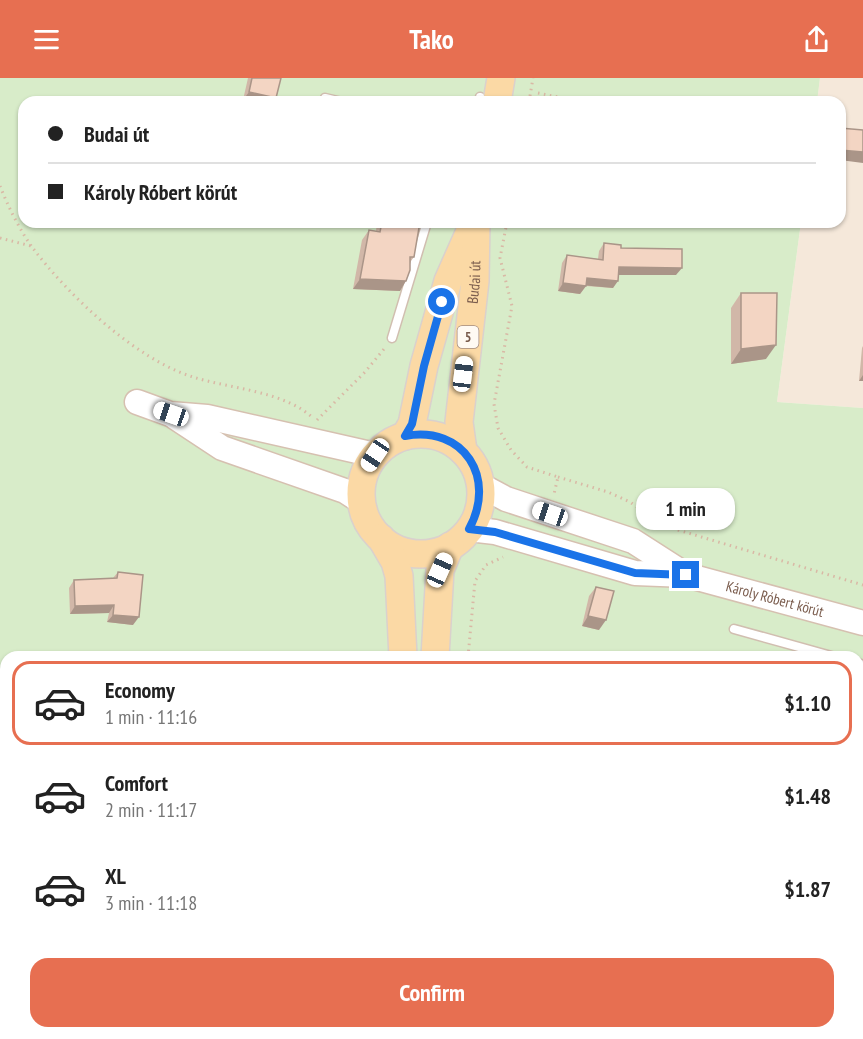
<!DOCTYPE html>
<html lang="en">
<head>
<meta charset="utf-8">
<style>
	:root { --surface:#fff; --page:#f6f6f6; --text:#222; --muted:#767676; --line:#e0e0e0; --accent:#e76f51 }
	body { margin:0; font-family:"PT Sans Narrow",sans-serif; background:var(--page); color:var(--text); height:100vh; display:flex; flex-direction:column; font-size:22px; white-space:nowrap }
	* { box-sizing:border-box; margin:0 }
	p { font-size:20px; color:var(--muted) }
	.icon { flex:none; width:33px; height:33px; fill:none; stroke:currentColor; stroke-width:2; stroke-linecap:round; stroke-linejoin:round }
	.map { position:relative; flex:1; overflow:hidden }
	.sheet { position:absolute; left:0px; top:573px; width:864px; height:388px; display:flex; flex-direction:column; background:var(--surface); border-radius:18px 18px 0 0; box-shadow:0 2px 4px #0004 }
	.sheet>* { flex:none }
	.top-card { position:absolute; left:18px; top:18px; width:828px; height:132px; border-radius:18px; box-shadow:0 2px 4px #0004; display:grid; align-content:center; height:132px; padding:0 30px; background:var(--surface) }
	.end { position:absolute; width:27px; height:27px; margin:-14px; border:8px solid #1a73e8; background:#fff; box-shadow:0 0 0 3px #fff }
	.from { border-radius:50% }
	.bubble { position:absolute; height:42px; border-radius:18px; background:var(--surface); box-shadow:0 2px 4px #0004; font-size:20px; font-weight:700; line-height:42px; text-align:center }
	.car { position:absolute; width:18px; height:36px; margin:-18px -9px; border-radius:8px; box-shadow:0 0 4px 2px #0007; background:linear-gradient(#fff 24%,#345 0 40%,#fff 0 76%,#345 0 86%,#fff 0) }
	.top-card b { display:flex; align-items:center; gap:21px; height:57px; font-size:22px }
	.top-card b+b { border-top:2px solid var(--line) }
	.top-card i { width:15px; height:15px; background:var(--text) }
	ul { padding:10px 0 0; list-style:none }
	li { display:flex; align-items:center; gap:18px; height:84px; margin:0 12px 9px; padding:0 18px; border:3px solid transparent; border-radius:18px }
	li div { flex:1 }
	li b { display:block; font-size:22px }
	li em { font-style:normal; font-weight:700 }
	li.on { border-color:var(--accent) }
	li>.icon { width:54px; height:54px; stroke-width:1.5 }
	.action { display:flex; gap:12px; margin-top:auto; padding:12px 30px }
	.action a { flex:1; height:69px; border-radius:18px; background:var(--accent); color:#fff; font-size:24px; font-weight:700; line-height:69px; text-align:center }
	header { display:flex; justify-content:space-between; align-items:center; height:78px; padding:0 30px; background:var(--accent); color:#fff; font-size:27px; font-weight:700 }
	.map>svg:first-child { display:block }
	.residential { fill:#f5e8da }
	.green { fill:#d8ecc9; fill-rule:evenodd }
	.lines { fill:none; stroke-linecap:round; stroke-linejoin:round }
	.lane-casing { stroke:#d1beb0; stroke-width:11 }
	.secondary-casing { stroke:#d6c0b0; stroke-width:27 }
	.primary-casing { stroke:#dad1cd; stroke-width:30 }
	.path { stroke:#d9b8a5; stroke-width:3; stroke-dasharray:1.5 4.5; stroke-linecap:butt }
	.lane { stroke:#fff; stroke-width:8 }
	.secondary { stroke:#fff; stroke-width:24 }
	.primary { stroke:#fbd9a5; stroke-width:27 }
	.wall { fill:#d1b7a8 }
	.shaded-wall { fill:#aa9588 }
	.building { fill:#f3d5c3; stroke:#aa9588; stroke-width:1.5 }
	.route { stroke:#1a73e8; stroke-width:8 }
	.labels { text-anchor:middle; stroke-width:4.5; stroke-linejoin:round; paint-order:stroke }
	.shield { fill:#fffaf3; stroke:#a28b7f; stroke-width:1.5 }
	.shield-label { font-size:14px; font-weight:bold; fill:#7a5c4d }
	.street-label { font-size:15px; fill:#7a5c4d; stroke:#fffaf3 }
</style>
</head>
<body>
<header><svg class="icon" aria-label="menu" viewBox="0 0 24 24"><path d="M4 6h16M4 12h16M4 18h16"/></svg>Tako<svg class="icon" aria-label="share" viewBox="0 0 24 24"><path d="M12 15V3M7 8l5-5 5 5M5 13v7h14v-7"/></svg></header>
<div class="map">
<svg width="863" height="961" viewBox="0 0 863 961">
	<rect width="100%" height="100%" fill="#fdf6ec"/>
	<polygon class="residential" points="820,0 863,0 863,330 777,324 801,144 840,144 840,24 817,24"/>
	<path class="green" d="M0,0H820L817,24H24V144H801L777,324L863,330V961H0ZM6,579H858V956H6Z"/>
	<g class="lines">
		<g class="lane-casing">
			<g id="lane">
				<polyline points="325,20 342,24"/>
				<polyline points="479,24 480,19"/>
				<polyline points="392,260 427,144"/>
				<polyline points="734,551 835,579"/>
				<polyline points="858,585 863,587"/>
			</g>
		</g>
		<g class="secondary-casing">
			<g id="secondary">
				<polyline points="137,324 170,336 207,339 375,377"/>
				<polyline points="175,339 222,370 345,413 362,424"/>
				<polyline points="480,407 506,421 633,463 686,497"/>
				<path id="s1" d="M469,451L495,454L635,495L686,497L863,545"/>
			</g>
		</g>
		<g class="primary-casing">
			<g id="primary">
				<polyline points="497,24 501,0"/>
				<circle cx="421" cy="416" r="60"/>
				<polyline points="405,358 412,346 424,288 448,203 471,151"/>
				<path id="s2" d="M463,373L459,344L475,203L476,144"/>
				<polyline points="381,460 395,484 399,498 403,579"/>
				<polyline points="435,579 440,492 450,468"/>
				<polyline points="438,956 438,961"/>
			</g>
		</g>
		<g class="path">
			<polyline points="538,15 583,24"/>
			<polyline points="529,24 533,0"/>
			<path d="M0,108C8,128 19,151 32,169C68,217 135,281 193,299C231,311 284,313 313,340"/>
			<polyline points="507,144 500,180 512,228 494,326 498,350 511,372 527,389 558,399 554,416"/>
			<polyline points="0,160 31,168"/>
			<polyline points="317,342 365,294 384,271"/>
			<polyline points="558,399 608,414 630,424 647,436 678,452 863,507"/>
			<polyline points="468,579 475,503 486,487 503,479"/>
			<polyline points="0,814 6,815"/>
			<polyline points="469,956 470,961"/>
		</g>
		<use href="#lane" class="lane"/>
		<use href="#secondary" class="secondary"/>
		<use href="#primary" class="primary"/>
	</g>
	<g class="wall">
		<polygon points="248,0 281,0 243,22"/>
		<polygon points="377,144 420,144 414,179 410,184 400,213 353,211 362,162 369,152 376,153"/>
		<polygon points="604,165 621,170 676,197 619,197 613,210 586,208 580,216 558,213 562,185 567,177 598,181 599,173"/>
		<polygon points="741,215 766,281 731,286 731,230"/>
		<polygon points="863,268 863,303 859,303 862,270"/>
		<polygon points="118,494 133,547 107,544 109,535 70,536 69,510 74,502 113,500"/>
		<polygon points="596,509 599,552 582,548 589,518"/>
		<polygon points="489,956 596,956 599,961 490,961"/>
	</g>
	<g class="shaded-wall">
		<polygon points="249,14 276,20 274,24 251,24 243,22"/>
		<polygon points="840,72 863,74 863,85 840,82"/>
		<polygon points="619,189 682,190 676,197 614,197"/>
		<polygon points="587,200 618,203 613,210 581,207"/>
		<polygon points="360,201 406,203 400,213 353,211"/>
		<polygon points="563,205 586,208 580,216 558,213"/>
		<polygon points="776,267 766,281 731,286 741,271"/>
		<polygon points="863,297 863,303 859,303"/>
		<polygon points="114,527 109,535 70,536 75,528"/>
		<polygon points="113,537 139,539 133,547 107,544"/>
		<polygon points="588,538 606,542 599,552 582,548"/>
		<polygon points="0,624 6,624 6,630 0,629"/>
	</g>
	<g class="building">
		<polygon points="252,0 281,0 276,20 249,14"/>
		<polygon points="840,50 863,52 863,74 840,72"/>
		<polygon points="382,144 420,144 414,179 410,179 410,192 406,203 360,201 369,152 380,154"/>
		<polygon points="604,165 621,167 621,170 682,171 682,190 619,189 618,203 587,200 586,208 563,205 567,177 603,182"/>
		<polygon points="741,215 777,215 776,267 741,271"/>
		<polygon points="118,494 143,497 139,539 113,537 114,527 75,528 74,502 117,500"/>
		<polygon points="596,509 614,513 606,542 588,538"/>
		<polygon points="0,598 6,599 6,624 0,624"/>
		<polygon points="496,956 541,956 549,957 549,956 600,956 599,961 496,961"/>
	</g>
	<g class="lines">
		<path class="route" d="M442,224L424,288L412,346L405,358C464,347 497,400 469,451L495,454L635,495L686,497"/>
	</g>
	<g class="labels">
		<rect class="shield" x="457.5" y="248" width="21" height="22" rx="4.5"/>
		<g class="shield-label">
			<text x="468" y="264">5</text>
		</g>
		<g class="street-label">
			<text dy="5" stroke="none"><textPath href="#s2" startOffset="170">Budai út</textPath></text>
			<text dy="5" stroke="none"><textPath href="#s1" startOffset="315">Károly Róbert körút</textPath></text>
		</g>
	</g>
</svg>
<i class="end from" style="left:442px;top:224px"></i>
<i class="end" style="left:686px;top:497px"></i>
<div class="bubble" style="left:636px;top:410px;width:99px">1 min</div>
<i class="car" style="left:463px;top:296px;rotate:7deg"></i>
<i class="car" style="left:171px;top:336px;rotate:289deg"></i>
<i class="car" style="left:375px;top:377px;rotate:214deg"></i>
<i class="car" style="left:550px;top:436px;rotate:289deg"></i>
<i class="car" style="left:440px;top:492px;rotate:24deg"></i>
<div class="top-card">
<b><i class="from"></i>Budai út</b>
<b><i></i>Károly Róbert körút</b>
</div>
<section class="sheet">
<ul>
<li class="on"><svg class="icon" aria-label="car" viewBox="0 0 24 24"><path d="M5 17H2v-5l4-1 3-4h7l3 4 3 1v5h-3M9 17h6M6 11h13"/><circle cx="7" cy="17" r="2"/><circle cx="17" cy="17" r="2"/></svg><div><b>Economy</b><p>1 min · 11:16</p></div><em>$1.10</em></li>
<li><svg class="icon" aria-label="car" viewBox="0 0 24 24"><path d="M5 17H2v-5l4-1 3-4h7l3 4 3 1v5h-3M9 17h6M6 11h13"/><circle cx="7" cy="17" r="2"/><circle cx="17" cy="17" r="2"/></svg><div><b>Comfort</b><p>2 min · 11:17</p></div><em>$1.48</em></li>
<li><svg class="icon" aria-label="car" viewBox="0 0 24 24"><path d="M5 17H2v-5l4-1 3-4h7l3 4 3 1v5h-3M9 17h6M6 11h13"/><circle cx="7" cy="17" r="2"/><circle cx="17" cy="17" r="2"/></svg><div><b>XL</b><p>3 min · 11:18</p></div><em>$1.87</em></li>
</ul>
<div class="action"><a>Confirm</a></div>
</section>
</div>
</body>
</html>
